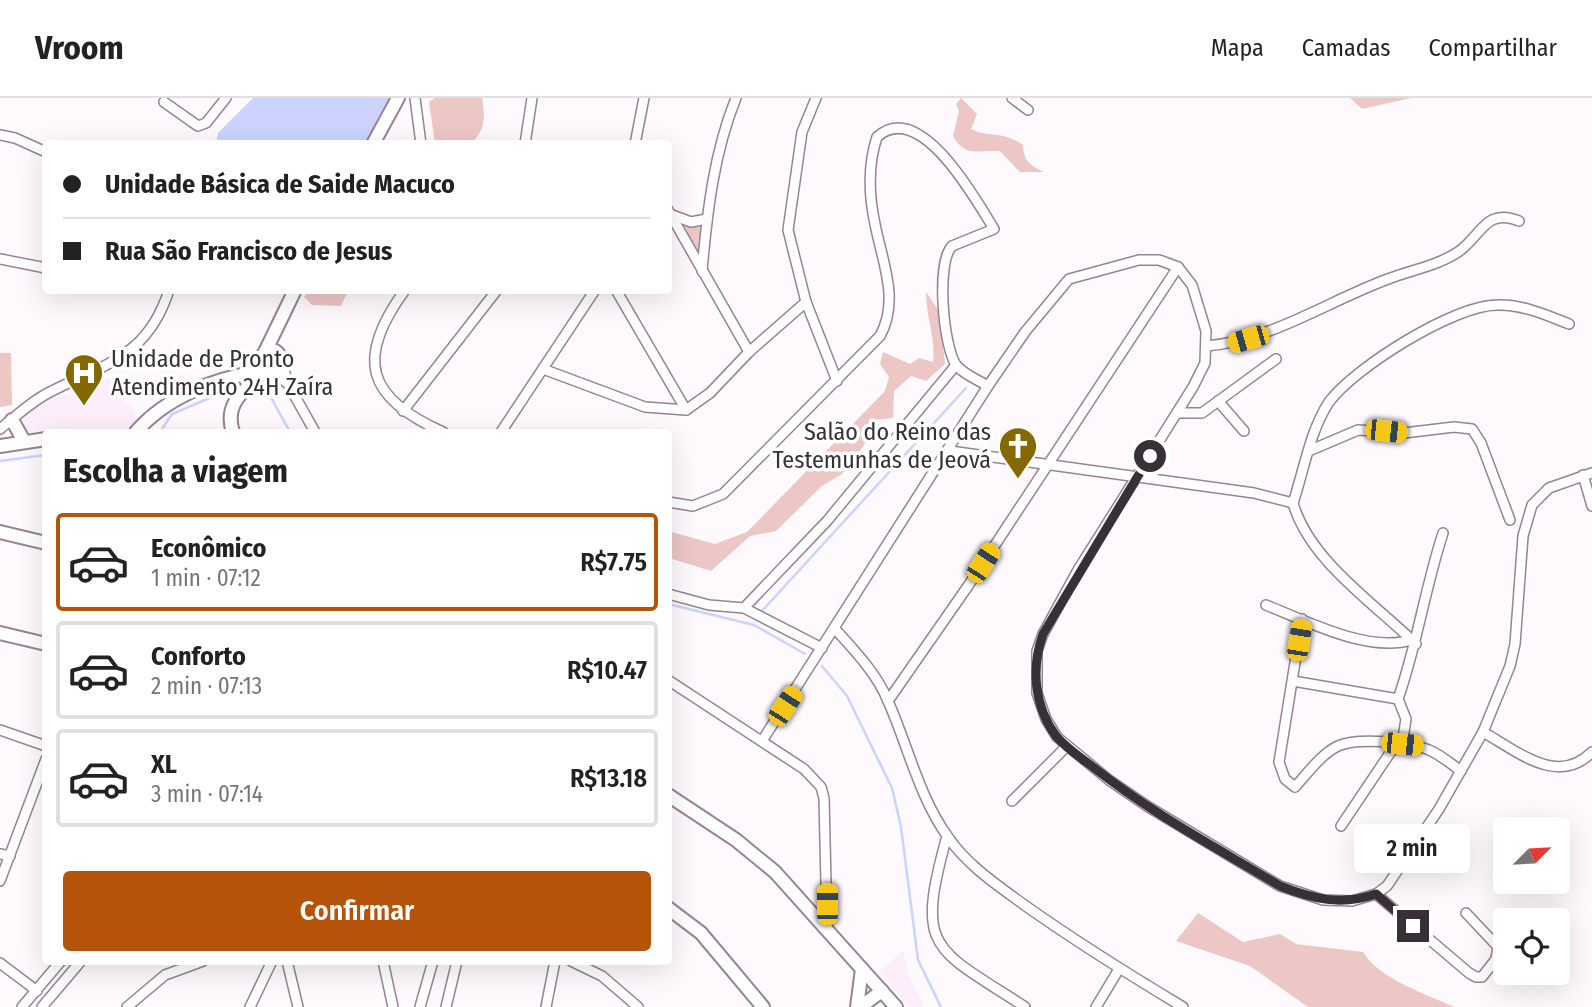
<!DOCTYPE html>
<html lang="pt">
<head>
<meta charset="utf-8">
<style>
	:root { --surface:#fff; --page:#f2f2f2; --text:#222; --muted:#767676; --line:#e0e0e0; --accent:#b45309 }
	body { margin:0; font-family:"Fira Sans Condensed",sans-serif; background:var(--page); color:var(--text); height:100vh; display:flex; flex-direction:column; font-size:26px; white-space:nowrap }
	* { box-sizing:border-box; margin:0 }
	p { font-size:23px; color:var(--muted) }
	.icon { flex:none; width:38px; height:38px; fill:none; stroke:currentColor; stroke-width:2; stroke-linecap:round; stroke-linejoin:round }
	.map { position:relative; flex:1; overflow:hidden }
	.side { position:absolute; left:42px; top:331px; width:630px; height:536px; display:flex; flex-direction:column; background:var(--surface); border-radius:7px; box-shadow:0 7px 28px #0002 }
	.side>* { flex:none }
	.hud { position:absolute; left:42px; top:42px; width:630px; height:154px; border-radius:7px; box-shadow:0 7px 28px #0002; display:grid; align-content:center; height:154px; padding:0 21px; background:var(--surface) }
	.needle { width:46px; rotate:66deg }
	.fabs { position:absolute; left:1493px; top:719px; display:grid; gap:14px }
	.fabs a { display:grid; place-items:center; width:77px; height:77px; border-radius:7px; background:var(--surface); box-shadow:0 7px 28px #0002; font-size:35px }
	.end { position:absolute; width:32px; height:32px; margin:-16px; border:9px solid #373037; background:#fff; box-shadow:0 0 0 4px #fff }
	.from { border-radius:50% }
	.bubble { position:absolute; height:49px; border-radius:7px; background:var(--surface); box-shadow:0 7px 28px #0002; font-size:23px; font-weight:600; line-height:49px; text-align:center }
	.car { position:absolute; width:21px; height:42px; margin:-21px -10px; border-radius:9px; box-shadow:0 0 5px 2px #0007; background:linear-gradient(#f5c518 24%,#345 0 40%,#f5c518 0 76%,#345 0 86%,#f5c518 0) }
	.hud b { display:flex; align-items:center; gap:24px; height:66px; font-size:26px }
	.hud b+b { border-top:2px solid var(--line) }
	.hud i { width:18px; height:18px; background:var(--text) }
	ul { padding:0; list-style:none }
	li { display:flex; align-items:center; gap:21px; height:98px; margin:0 14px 10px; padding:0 7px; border:4px solid var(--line); border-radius:7px }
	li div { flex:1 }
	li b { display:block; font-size:26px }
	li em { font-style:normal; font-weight:600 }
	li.active { border-color:var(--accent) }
	li>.icon { width:63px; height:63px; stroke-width:1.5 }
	h2 { padding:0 21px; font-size:32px; line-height:84px }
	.cta { display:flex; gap:14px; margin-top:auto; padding:14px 21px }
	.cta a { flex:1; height:80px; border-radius:7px; background:var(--accent); color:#fff; font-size:28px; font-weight:600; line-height:80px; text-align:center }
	header { display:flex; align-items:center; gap:42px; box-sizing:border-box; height:98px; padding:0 35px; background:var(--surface); border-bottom:2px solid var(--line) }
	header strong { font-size:33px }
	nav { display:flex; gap:38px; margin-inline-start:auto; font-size:24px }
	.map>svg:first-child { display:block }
	.built { fill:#fdeefc }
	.green { fill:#edc6c6 }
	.water { fill:#cbd3fe }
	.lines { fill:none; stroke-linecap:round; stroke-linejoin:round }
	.stream { stroke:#cbd3fe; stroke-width:2.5 }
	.street-casing { stroke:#968495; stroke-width:12 }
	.secondary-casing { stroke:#968495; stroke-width:16 }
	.street { stroke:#fff; stroke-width:9 }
	.secondary { stroke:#fff; stroke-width:12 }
	.route { stroke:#373037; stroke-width:9 }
	.labels { text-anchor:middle; stroke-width:7; stroke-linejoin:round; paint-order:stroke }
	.poi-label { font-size:24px; fill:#373037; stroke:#fff; text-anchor:start }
</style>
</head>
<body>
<header>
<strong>Vroom</strong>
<nav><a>Mapa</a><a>Camadas</a><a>Compartilhar</a></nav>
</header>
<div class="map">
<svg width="1592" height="909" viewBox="0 0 1592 909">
	<rect width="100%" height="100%" fill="#fdf9fd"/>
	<g class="built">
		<polygon points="114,280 123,305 131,306 139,325 127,334 72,334 62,331 30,334 18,322 29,312 62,297 76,297 101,282"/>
		<polygon points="903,852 909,878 924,909 910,909 879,875"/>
	</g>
	<g class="green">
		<path d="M435,0H482C485,18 486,30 472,45H435L429,4Z"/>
		<path d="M961,0L977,16L971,31C991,41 999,31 1023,47C1024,63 1029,67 1044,74H1020L1000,53C979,52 965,60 953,38L959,13L956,6Z"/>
		<polygon points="1350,0 1411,0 1362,11"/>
		<polygon points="700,125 700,162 685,129"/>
		<polygon points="308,193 308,192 348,193 341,208 312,207 304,199"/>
		<path d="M926,194L939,213L945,266L926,283L911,278L894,293L893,320L875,322L864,347L842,376L822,388L776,433L750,438L711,473L669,460L668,433L715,446L747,434L885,293L889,279L880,266L883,254L910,266L919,260L933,264C936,241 926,219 926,194Z"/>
		<polygon points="0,255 11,255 12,307 0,309"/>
		<path d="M1198,815L1243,844L1280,836L1296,846L1363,854C1380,882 1425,895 1454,909H1308L1250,868L1176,843Z"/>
	</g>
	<polygon class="water" points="253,0 393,0 368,45 216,46 218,35"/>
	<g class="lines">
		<g class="stream">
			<polyline points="264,287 290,334"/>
			<polyline points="160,334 172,316 226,293"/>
			<polyline points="0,363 46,357"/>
			<polyline points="668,506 754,527 805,556"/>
			<polyline points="762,513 966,290"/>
			<polyline points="822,568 847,598 892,690 901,729 918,862 941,909"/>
		</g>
		<g class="street-casing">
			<g id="street">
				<polyline points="415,0 421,46"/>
				<polyline points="816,0 802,34 788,132 806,204 837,283"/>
				<polyline points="1012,0 1028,12"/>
				<polyline points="164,4 198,28 206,25 226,0"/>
				<polyline points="0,37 15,40 46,54"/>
				<polyline points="525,46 532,0"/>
				<polyline points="635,46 644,0"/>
				<polyline points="668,112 749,254"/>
				<polyline points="672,117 691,124 707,121"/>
				<polyline points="0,161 46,170"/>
				<path d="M702,173C707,115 714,54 736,0"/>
				<path d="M405,192C355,260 366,300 443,334"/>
				<polyline points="616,192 686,312"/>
				<path d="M1207,248C1272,242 1328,203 1388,181C1411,172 1437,168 1458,154C1481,139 1485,109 1519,123"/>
				<polyline points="281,261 288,286 315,334"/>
				<polyline points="270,271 287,285"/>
				<polyline points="543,271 645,309 686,312 710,295 749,254 806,204"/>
				<polyline points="1218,303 1244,333"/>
				<polyline points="403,313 497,192"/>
				<polyline points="1177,315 1202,315 1276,261"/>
				<path d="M0,331C16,318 33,302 52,293C107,265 148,258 169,192"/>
				<polyline points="501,334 595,192"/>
				<polyline points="1311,352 1358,332 1404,335 1454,329 1472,331 1481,345 1510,422"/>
				<polyline points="950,353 1254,395 1293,405"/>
				<polyline points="1583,377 1592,408"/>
				<path d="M668,404L693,408L723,396L880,238C900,202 882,163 875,126C869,98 868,66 877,39C920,0 976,102 994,131L952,148C936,165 943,247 956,267C963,276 978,282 988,288"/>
				<path d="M1293,405C1304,372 1310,333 1329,304C1354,270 1454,207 1497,207C1522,206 1546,217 1569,226"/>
				<path d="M1293,405C1309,462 1374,505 1416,546"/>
				<polyline points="668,496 709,507 744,510 822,550"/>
				<path d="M1266,507C1306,523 1368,555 1411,542"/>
				<polyline points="744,510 827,423 956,267"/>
				<path d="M1302,521L1279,664L1285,681L1295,689C1308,675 1321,656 1338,648C1357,639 1411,644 1429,652C1441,657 1451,666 1461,673"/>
				<path d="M835,531C855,553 877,576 888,603C908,648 919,699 948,739C966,766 997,787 1023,806C1075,843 1128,876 1183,909"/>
				<polyline points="668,582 804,671 821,689 824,700 827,829"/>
				<polyline points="1293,583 1398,601"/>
				<polyline points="888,603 968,488 1178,169"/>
				<polyline points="0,632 46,648"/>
				<path d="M1483,634C1517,653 1558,689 1592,654"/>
				<polyline points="762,643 988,288 1025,234 1069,181 1139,162 1159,162 1178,169 1192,187 1206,233 1205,265 1193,289 1078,472 1043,536 1037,553 1037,595 1046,621 1057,639 1109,682 1147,708 1280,788 1323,802 1352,803 1376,796 1387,788 1439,711 1483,634 1510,568 1515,546 1523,438 1532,407 1549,390 1592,375"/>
				<path d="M1402,646L1406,621L1398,601C1417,547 1425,490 1443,435"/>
				<polyline points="1012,703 1067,648"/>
				<polyline points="1341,728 1396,646"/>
				<path d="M947,738C915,853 933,849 1025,909"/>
				<polyline points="0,756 10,758"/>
				<polyline points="0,783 46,661"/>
				<polyline points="1376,796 1469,875 1476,879 1482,879 1496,861 1498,849 1466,815"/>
				<polyline points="287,863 298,909"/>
				<polyline points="383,863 393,909"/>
				<polyline points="571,863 602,878 638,909"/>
				<polyline points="0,865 37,893"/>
				<polyline points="22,909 61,863"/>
				<polyline points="42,909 81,863"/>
				<polyline points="127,909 165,877 203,863"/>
				<polyline points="250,909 272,863"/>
				<polyline points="420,909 433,863"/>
				<polyline points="446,909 457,863"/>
				<polyline points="546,909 555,863"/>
				<polyline points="1096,909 1119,871"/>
			</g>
		</g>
		<g class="secondary-casing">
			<g id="secondary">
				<polyline points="373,46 398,0"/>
				<circle cx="271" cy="261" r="9"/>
				<polyline points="265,254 295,192"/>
				<polyline points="12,322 24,343"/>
				<path d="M136,334C165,300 213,281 257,274L264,268"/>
				<path d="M233,334C223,305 246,291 265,272"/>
				<polyline points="0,348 46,341"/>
				<polyline points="0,434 46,445"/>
				<polyline points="0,535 46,546"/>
				<polyline points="668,697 736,742 775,774 896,909"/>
				<polyline points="668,810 701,835 763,909"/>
				<polyline points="857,909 862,871"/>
				<polyline points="860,909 882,893"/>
			</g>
		</g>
		<use href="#street" class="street"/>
		<use href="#secondary" class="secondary"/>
	</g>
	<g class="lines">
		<path class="route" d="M1150,358L1043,536C1031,570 1034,608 1056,638C1066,650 1081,660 1093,669C1151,715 1217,750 1280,788C1313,801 1341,808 1376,796L1413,828"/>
	</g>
	<defs>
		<g id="hospital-pin" transform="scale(2.0125)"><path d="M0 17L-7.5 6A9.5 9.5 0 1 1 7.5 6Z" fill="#846802" stroke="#fff"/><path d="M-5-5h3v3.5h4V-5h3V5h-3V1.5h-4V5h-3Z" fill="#fff"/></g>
		<g id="church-pin" transform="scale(2.0125)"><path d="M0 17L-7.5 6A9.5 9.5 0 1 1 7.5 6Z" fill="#846802" stroke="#fff"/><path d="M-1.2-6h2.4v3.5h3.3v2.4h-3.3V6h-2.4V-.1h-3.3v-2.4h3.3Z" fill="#fff"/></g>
	</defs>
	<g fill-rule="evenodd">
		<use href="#hospital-pin" x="84" y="275"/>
		<use href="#church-pin" x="1018" y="348"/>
	</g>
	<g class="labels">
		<g class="poi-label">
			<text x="111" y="269">Unidade de Pronto<tspan x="111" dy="28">Atendimento 24H Zaíra</tspan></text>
			<text x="991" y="342" text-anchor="end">Salão do Reino das<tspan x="991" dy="28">Testemunhas de Jeová</tspan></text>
		</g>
	</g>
</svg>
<div class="fabs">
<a><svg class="needle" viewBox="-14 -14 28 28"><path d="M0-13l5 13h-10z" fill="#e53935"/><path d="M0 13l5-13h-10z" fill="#767676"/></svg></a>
<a><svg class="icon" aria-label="locate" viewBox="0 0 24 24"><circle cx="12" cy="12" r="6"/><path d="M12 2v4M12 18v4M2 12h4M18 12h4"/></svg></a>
</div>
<i class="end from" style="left:1150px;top:358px"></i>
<i class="end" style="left:1413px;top:828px"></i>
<div class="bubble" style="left:1354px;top:726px;width:116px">2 min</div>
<i class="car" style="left:1248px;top:241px;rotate:254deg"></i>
<i class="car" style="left:1386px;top:333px;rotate:96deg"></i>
<i class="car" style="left:983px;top:465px;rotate:33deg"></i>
<i class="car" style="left:1299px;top:542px;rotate:9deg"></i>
<i class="car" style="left:785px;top:608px;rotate:33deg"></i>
<i class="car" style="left:1402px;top:646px;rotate:96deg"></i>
<i class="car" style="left:827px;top:806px;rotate:0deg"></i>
<div class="hud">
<b><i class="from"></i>Unidade Básica de Saide Macuco</b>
<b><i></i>Rua São Francisco de Jesus</b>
</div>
<section class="side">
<h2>Escolha a viagem</h2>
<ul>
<li class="active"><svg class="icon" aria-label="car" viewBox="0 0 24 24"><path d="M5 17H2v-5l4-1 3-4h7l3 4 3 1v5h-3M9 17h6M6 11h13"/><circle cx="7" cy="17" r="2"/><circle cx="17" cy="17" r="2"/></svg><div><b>Econômico</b><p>1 min · 07:12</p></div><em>R$7.75</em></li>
<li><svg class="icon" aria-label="car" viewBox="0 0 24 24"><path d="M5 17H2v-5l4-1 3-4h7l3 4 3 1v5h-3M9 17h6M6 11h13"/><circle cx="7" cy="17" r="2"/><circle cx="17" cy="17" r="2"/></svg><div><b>Conforto</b><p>2 min · 07:13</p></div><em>R$10.47</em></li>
<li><svg class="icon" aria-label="car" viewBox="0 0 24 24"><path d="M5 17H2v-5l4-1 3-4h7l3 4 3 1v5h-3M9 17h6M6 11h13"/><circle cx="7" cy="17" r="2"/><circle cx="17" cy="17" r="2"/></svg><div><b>XL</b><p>3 min · 07:14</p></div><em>R$13.18</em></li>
</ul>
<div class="cta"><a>Confirmar</a></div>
</section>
</div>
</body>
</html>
